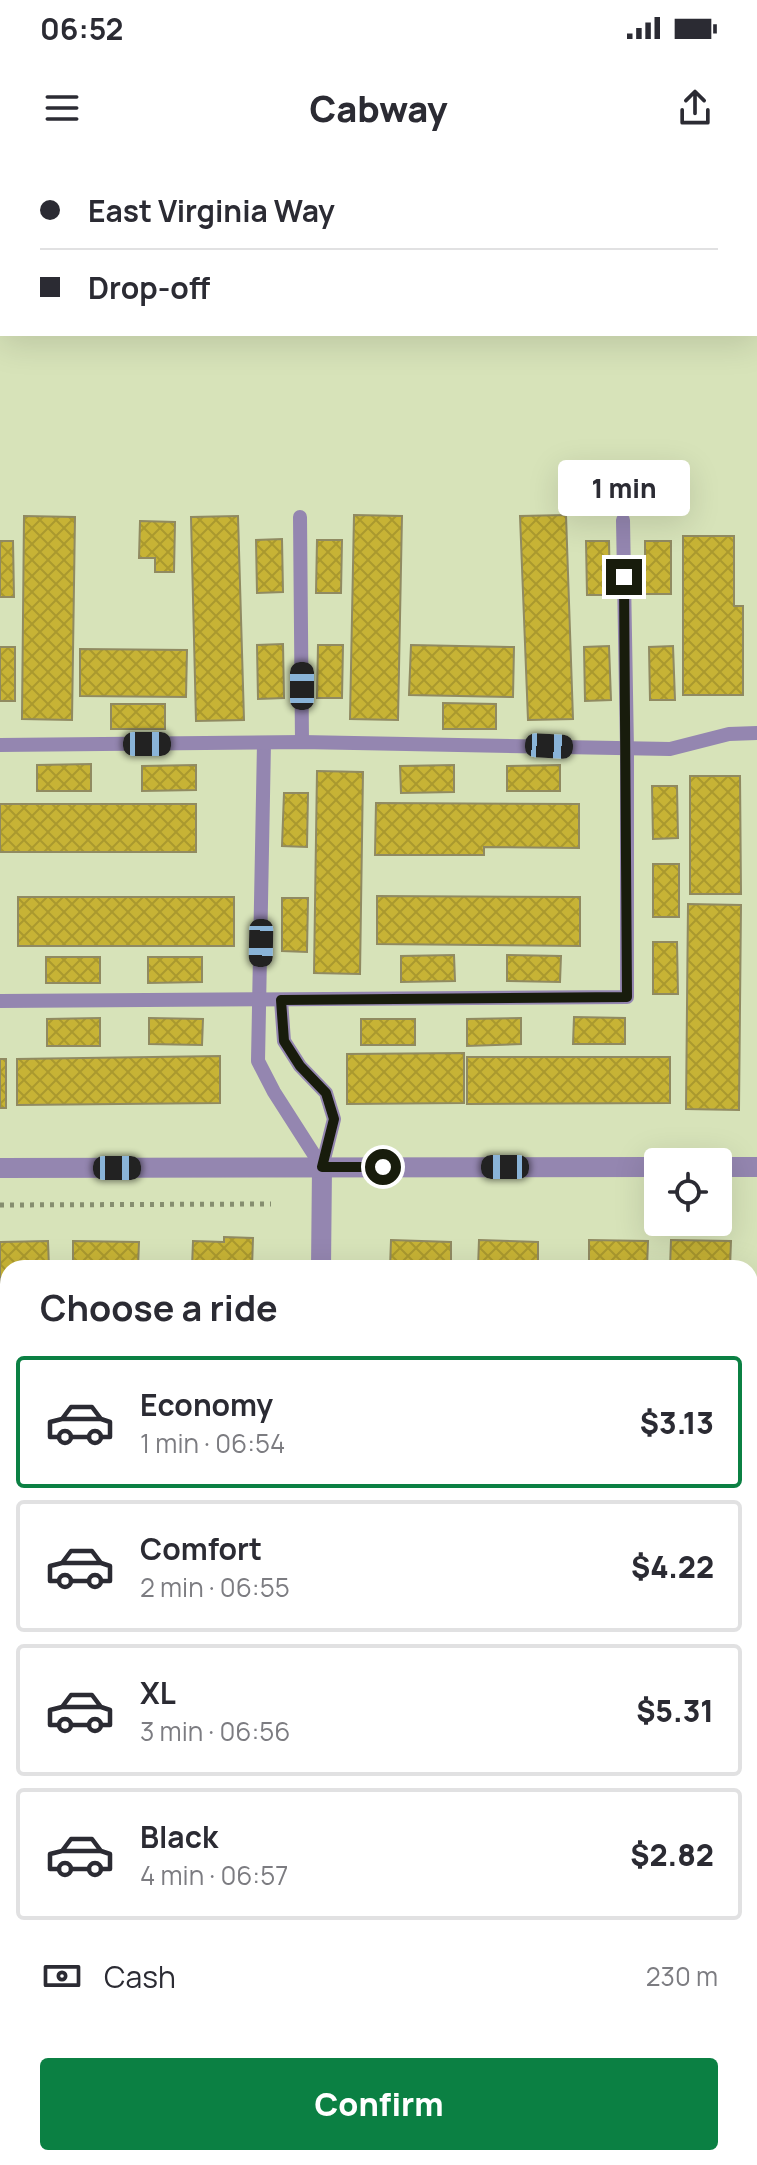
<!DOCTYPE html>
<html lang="en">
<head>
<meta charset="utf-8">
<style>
	:root { --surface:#fff; --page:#f7f7f7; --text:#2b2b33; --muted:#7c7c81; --line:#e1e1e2; --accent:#0b8043 }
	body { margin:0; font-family:Manrope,sans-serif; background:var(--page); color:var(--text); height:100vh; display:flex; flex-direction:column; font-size:30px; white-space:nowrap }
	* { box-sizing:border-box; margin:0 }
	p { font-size:26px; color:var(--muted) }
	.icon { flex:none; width:44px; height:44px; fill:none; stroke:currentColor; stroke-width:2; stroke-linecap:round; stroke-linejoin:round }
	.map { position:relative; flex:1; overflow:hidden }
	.panel { position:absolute; left:0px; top:1100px; width:758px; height:906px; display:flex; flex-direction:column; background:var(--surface); border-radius:24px 24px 0 0; box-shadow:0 8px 32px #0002 }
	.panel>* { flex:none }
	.banner { position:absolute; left:0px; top:0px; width:758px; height:176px; box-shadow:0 8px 32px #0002; display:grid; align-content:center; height:176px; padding:0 40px; background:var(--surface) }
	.buttons { position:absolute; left:644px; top:988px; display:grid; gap:16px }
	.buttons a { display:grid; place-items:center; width:88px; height:88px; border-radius:8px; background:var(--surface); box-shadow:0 8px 32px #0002; font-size:40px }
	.end { position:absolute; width:36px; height:36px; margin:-18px; border:10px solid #181c0c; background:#fff; box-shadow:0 0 0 4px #fff }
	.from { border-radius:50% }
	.bubble { position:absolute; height:56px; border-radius:8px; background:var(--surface); box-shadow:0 8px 32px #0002; font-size:26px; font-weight:800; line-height:56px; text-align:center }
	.car { position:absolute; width:24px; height:48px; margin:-24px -12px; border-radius:10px; box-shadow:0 0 6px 2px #0007; background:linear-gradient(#222 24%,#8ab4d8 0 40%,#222 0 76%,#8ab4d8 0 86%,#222 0) }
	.banner b { display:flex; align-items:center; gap:28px; height:76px; font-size:30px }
	.banner b+b { border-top:2px solid var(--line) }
	.banner i { width:20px; height:20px; background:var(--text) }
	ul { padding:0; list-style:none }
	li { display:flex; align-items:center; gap:24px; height:132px; margin:0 16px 12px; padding:0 24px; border:4px solid var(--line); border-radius:8px }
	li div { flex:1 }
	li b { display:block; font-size:30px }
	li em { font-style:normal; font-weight:800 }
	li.active { border-color:var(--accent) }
	li>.icon { width:72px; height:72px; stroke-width:1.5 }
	h2 { padding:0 40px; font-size:36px; line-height:96px }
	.pay { display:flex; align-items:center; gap:20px; height:88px; padding:0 40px; font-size:30px }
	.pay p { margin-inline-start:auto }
	.primary-button { display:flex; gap:16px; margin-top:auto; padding:16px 40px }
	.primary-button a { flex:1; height:92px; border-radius:8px; background:var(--accent); color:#fff; font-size:32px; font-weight:800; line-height:92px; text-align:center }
	.status { display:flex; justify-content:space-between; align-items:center; height:56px; padding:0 40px; background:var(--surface); direction:ltr }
	.status svg { height:22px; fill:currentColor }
	header { display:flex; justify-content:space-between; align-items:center; height:104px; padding:0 40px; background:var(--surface); font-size:36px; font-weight:800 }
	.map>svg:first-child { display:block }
	.building { fill:url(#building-cross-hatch); stroke:#908a61; stroke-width:2 }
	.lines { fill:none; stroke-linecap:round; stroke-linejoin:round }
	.path { stroke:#868e6f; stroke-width:5; stroke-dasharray:4 6; stroke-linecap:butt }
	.service { stroke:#9486b0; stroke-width:14 }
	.minor { stroke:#9486b0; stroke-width:20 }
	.tertiary { stroke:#9486b0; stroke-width:20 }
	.route { stroke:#181c0c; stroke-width:10 }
</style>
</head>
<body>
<div class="status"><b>06:52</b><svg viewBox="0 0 49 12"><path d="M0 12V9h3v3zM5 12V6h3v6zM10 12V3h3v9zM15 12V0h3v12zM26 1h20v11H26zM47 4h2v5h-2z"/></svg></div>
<header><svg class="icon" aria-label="menu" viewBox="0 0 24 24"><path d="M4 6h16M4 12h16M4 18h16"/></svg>Cabway<svg class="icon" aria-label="share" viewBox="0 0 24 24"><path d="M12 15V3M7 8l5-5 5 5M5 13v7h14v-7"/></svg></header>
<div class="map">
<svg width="757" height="2005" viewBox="0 0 757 2005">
	<defs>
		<pattern id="building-cross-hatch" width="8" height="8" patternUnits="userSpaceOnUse" patternTransform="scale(2)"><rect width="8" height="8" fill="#c7b335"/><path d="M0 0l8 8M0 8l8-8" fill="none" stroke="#aa992e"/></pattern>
	</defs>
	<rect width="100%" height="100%" fill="#d7e3b9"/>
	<g class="building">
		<polygon points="354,355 402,356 398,560 350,559"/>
		<polygon points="566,355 573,559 528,560 520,356"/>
		<polygon points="24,356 75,357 72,560 22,559"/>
		<polygon points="238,356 244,560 196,561 191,357"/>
		<polygon points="140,361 175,362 174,412 155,412 155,398 139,398"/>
		<polygon points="683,376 734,376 734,446 743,446 743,535 683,535"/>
		<polygon points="282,379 283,432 257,433 256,380"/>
		<polygon points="317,380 342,380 341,433 316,433"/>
		<polygon points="0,381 13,381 14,437 0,437"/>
		<polygon points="586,381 609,381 610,435 587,435"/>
		<rect x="645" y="381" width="26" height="53"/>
		<polygon points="283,484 284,538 258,539 257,485"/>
		<polygon points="318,485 343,485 342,538 317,538"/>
		<polygon points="411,485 514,487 513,537 409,535"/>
		<polygon points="609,486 611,540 585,541 584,487"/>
		<polygon points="673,486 675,540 650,540 649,487"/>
		<rect x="0" y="487" width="15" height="54"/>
		<polygon points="80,489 187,490 186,537 80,536"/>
		<polygon points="443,543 496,544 496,569 443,569"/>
		<rect x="111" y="544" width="54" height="25"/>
		<polygon points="91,604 91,631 37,631 37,605"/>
		<polygon points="196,605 196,630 142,631 142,606"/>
		<polygon points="454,605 454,632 401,633 400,606"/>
		<polygon points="560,605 560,631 507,631 507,606"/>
		<polygon points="317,611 363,612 360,814 314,813"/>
		<polygon points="690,616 740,616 741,734 690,734"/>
		<polygon points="652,626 677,626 678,678 653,679"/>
		<polygon points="284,633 308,633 307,687 282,686"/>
		<polygon points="376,643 579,644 579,688 484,687 484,695 375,695"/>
		<rect x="0" y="644" width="196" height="48"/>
		<rect x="653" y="704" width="26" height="53"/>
		<polygon points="377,736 580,737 580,786 377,784"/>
		<rect x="18" y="737" width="216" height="49"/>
		<polygon points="282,738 308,738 307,792 282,791"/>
		<polygon points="688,744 741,745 739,950 686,949"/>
		<polygon points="653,782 677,782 678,834 653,834"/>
		<polygon points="454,795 455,821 401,822 401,796"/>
		<polygon points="507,795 561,796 560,822 507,821"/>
		<rect x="46" y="797" width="54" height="26"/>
		<polygon points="148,797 202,797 202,822 148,823"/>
		<polygon points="574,857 625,858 625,884 573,884"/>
		<polygon points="100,858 100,886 47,886 47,859"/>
		<polygon points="149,858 203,859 202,885 149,884"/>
		<polygon points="521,858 521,884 467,886 467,859"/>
		<rect x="361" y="859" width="54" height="26"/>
		<polygon points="464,893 464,943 347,944 347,894"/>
		<polygon points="220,896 220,943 17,945 17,899"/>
		<polygon points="467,897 670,897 670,943 467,944"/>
		<rect x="0" y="899" width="6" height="49"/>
		<polygon points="224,1077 253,1078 252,1108 192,1108 193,1081 224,1082"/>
		<polygon points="391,1080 451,1082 451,1108 390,1108"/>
		<polygon points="479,1080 538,1082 538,1108 478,1108"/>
		<polygon points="589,1080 648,1081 647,1108 589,1108"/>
		<polygon points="671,1080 731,1081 730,1108 670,1108"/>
		<polygon points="48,1081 49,1108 8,1108 8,1143 0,1143 0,1082"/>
		<polygon points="73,1081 139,1082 138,1108 73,1108"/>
		<polygon points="0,1174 8,1174 8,1211 0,1210"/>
	</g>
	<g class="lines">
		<polyline class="path" points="0,1045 271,1044"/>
		<g class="service">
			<polyline points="300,357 302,582"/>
			<polyline points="264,583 258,901 274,932 322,1007"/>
			<polyline points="0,585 302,582 670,589 729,574 757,573"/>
			<polyline points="281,840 284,881 300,906 326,933 334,959 322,1007"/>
			<polyline points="0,841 627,837 627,590 623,360"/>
		</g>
		<g class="minor">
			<polyline points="321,1108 322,1007"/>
			<polyline points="0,1453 8,1453"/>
			<polyline points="750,1773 757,1773"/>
		</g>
		<g class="tertiary">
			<polyline points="718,1007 757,1007"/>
			<polyline points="0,1008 658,1007"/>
		</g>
	</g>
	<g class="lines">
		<polyline class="route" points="383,1007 322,1007 334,959 326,933 300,906 284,881 281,840 627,837 624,417"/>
	</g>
</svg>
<div class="buttons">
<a><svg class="icon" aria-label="locate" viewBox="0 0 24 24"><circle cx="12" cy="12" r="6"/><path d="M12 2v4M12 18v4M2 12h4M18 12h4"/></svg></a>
</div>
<i class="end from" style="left:383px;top:1007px"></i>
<i class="end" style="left:624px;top:417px"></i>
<div class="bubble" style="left:558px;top:300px;width:132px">1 min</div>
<i class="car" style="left:302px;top:526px;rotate:0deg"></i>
<i class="car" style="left:147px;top:584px;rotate:90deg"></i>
<i class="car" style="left:549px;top:586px;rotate:93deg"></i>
<i class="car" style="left:261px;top:783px;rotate:181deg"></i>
<i class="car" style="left:505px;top:1007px;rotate:270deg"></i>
<i class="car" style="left:117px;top:1008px;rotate:90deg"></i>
<div class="banner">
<b><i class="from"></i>East Virginia Way</b>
<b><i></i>Drop-off</b>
</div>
<section class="panel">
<h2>Choose a ride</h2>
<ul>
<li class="active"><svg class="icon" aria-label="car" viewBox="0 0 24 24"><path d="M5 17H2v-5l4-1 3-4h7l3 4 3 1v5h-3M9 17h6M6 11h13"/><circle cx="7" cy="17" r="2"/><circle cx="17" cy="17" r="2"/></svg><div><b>Economy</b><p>1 min · 06:54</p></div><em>$3.13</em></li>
<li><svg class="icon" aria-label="car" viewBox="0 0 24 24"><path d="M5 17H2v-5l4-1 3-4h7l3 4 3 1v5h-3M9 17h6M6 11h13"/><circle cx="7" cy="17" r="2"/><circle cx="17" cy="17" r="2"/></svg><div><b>Comfort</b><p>2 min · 06:55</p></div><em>$4.22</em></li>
<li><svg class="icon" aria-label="car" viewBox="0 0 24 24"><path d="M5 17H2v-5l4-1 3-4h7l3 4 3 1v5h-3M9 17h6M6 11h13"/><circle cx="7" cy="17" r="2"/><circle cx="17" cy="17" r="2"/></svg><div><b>XL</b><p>3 min · 06:56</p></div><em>$5.31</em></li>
<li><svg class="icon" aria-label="car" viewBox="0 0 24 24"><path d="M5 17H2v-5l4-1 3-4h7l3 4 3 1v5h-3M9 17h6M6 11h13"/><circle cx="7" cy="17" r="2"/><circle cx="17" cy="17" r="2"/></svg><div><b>Black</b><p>4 min · 06:57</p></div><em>$2.82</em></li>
</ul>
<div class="pay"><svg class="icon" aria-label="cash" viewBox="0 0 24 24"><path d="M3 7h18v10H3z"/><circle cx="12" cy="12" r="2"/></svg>Cash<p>230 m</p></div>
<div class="primary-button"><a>Confirm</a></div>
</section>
</div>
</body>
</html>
